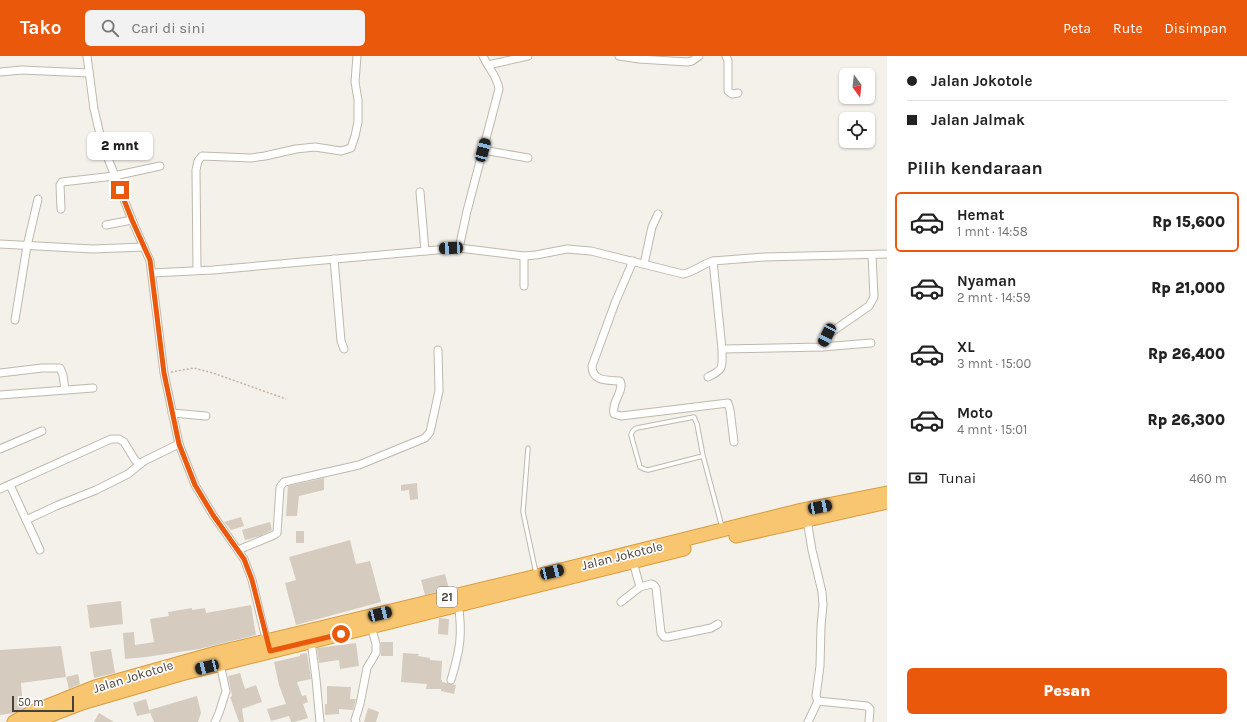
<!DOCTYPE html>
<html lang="id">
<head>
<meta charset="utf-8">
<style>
	:root { --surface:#fff; --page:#f2f2f2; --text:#222; --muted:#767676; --line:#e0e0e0; --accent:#ea580c }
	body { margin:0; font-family:Karla,sans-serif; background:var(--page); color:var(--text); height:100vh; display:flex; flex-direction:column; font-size:15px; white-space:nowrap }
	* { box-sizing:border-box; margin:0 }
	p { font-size:13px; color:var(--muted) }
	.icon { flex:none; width:22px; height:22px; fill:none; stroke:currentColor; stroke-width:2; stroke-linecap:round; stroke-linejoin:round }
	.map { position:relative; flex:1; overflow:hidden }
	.details { display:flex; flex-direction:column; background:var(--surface); width:360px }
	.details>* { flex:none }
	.top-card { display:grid; align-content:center; height:88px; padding:0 20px; background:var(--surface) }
	.needle { width:26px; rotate:165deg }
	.tools { position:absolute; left:839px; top:12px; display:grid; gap:8px }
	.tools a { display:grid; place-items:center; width:36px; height:36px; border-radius:6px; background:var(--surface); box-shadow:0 1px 3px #0004; font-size:20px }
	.scale { position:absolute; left:12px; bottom:10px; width:62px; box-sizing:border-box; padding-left:4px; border:2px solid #484138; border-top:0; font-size:11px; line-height:14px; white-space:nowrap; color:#484138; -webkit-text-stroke:3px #fff; paint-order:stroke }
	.end { position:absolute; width:18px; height:18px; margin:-9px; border:5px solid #ea580c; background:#fff; box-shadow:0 0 0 2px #fff }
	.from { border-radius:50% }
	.bubble { position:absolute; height:28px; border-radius:6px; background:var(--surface); box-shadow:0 1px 3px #0004; font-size:13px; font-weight:800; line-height:28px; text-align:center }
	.car { position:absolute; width:12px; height:24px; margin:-12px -6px; border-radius:5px; box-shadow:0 0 3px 1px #0007; background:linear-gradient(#222 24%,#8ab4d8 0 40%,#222 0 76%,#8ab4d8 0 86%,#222 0) }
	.top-card b { display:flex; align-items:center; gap:14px; height:38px; font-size:15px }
	.top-card b+b { border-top:1px solid var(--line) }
	.top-card i { width:10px; height:10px; background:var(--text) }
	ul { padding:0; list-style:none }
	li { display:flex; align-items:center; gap:12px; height:60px; margin:0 8px 6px; padding:0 12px; border:2px solid transparent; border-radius:6px }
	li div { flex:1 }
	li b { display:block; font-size:15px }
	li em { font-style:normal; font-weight:800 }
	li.current { border-color:var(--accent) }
	li>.icon { width:36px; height:36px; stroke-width:1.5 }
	h2 { padding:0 20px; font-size:18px; line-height:48px }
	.pay { display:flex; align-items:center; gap:10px; height:44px; padding:0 20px; font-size:15px }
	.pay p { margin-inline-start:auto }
	.button { display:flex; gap:8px; margin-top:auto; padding:8px 20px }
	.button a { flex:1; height:46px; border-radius:6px; background:var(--accent); color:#fff; font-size:16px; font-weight:800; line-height:46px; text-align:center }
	header { display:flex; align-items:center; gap:24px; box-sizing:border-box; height:56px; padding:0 20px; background:var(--accent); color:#fff }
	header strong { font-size:19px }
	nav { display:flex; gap:22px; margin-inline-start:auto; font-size:14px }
	.search { width:280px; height:36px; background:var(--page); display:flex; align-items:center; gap:10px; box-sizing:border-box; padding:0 14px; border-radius:6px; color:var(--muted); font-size:15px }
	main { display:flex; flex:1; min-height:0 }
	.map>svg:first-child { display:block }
	.building { fill:#d5ccbf }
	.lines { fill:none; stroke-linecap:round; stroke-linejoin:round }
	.lane-casing { stroke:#bfb8ac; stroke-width:5.5 }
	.street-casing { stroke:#bfb8ac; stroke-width:9 }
	.highway-casing { stroke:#d89b40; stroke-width:15 }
	.path { stroke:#c1b39e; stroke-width:1.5; stroke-dasharray:2 2; stroke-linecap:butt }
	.lane { stroke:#fff; stroke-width:3.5 }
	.street { stroke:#fff; stroke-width:7 }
	.highway { stroke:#f8c670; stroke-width:13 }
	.route { stroke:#ea580c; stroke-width:5 }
	.labels { text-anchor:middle; stroke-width:3.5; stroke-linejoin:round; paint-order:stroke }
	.shield { fill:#fff; stroke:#7f7a74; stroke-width:1 }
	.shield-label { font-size:12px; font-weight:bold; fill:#484138 }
	.street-label { font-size:13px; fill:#484138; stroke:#fff }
</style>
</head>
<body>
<header>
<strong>Tako</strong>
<div class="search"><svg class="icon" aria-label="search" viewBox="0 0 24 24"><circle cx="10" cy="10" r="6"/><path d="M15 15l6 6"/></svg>Cari di sini</div>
<nav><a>Peta</a><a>Rute</a><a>Disimpan</a></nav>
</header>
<main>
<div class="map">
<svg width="887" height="666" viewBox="0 0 887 666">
	<rect width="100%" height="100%" fill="#f4f1ea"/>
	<g class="building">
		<polygon points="324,422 324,434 299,440 297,460 286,460 288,430"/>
		<polygon points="417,427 418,443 410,444 409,434 401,435 401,429"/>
		<polygon points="241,461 244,470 231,474 224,466"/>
		<polygon points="270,466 272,474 260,480 245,484 242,474"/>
		<rect x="296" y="475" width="8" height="12"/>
		<polygon points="350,484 356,508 370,505 381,546 296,569 285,527 296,524 289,501"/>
		<polygon points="445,518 449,533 425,539 421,524"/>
		<polygon points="121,545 123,568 90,572 87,549"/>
		<polygon points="251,549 256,579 199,593 146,601 125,603 123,577 134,576 135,589 154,586 150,563 169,560 168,556 192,552 192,554 205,552 206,557"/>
		<polygon points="439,562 449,563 448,579 438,578"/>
		<rect x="381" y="586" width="12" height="14"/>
		<polygon points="356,587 359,610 340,613 339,604 319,607 317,592"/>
		<polygon points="61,590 66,621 21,627 23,652 15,657 0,659 0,594"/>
		<polygon points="111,593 115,617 94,622 90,596"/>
		<polygon points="307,597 311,623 297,626 302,640 306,639 308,646 303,648 308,662 294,666 291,666 289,660 271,665 267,653 286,648 279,629 274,606 300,600 300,598"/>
		<polygon points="403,597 419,598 418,600 430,602 430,604 442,605 441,624 442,624 442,626 456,629 454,638 441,635 441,633 426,633 427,628 401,626"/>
		<polygon points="240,617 245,633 256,629 262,646 242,653 244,666 239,666 230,641 232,640 228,620"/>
		<polygon points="78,618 80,628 69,633 66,621"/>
		<polygon points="327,630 351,631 350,643 356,643 353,654 339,653 339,658 325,659 325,648 327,648"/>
		<polygon points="197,640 201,657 198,666 154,666 149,654"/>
		<polygon points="146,643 150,657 137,660 133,647"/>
		<polygon points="368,652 379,656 376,666 364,666"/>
		<polygon points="99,657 114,666 94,666"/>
	</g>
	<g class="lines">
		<g class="lane-casing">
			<g id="lane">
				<polyline points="528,392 523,456 536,517"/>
				<path d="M703,400L648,414L644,413L640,411L631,379C632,375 634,373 637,372L694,361L697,368L703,400L722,471"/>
			</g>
		</g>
		<g class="street-casing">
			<g id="street">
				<polyline points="87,0 94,53 102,87 132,164 150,205 164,317 179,388 195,429 213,459 244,503 252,524 267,587"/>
				<polyline points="619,0 639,3 687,6 692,5 699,0"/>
				<polyline points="726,0 728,5 728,35 732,38 738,37"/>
				<polyline points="488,9 528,0"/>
				<polyline points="0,16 22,14 89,17"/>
				<polyline points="483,94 528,102"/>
				<polyline points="420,136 425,195"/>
				<polyline points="61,153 60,129 62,126 114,120 160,110"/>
				<polyline points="106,169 132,164"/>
				<polyline points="0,188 93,193 144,191"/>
				<path d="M459,192L467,155L499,33C497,19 488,12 483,0"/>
				<polyline points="524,200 524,230"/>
				<polyline points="334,203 341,285 344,293"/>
				<path d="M633,205L615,247L592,310C592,326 608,324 620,325C625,334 611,346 614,358L621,360L728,347L730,354L734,386"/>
				<polyline points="713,205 722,293 822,291 830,277 869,250 874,241 872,199"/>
				<polyline points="644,208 652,171 658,158"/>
				<polyline points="197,214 196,114 198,105 202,100 251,102 265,100 296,93 315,91 341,95 351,92 355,80 358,66 358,44 355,26 357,0"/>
				<path d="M152,217L213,214L459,192L524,200L536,199L567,193L591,195L683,218C694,216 702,208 713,205L764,201L887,198"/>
				<polyline points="15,264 27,190 38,143"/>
				<polyline points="822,291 871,287"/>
				<polyline points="0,317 42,312 60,312 63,319 65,334"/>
				<path d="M708,321C725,313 722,311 722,293"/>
				<polyline points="0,339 93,332"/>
				<polyline points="172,357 206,360"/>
				<polyline points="0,393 42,375"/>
				<polyline points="10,429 40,494"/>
				<polyline points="0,433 111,383 119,383 124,386 135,404 140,408"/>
				<polyline points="26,464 56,450 96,434 128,418 144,405 179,388"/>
				<polyline points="807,464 812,494 822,536 823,549 821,570 820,610 816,640 818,645 808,666"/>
				<polyline points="238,494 274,479 277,477 280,431 284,426 359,409 425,382 430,376 439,335 438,294"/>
				<polyline points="633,506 640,531 651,528 654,529 656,532 661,577 664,581 668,581 711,572 718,568"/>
				<polyline points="621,546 640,531"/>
				<polyline points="311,585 316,623 320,666"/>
				<path d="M451,624C460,594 463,578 458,547"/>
				<polyline points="818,645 867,650 870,653 869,666"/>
				<polyline points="215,666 219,657 226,635 220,608"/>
				<polyline points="356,666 355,664 360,648 367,612 376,597 376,588 371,570"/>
			</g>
		</g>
		<g class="highway-casing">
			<g id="highway">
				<polyline points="736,480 887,446"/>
				<polyline points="14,666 35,655 95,631 216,597 537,520 802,454 887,437"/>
				<polyline points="33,666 82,647 181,618 684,493"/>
			</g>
		</g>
		<polyline class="path" points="171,316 194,312 213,317 286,343"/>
		<use href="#lane" class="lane"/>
		<use href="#street" class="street"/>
		<use href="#highway" class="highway"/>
	</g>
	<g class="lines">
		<polyline class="route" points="120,134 132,164 150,204 164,317 179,388 195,429 213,459 244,503 252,524 270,595 341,578"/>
	</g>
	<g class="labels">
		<rect class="shield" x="437" y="531" width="20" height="20" rx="3"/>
		<g class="shield-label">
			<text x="447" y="545">21</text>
		</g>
		<g class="street-label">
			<text transform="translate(622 499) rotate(-14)" y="5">Jalan Jokotole</text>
			<text transform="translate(133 620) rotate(-17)" y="5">Jalan Jokotole</text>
		</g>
	</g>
</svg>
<div class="tools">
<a><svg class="needle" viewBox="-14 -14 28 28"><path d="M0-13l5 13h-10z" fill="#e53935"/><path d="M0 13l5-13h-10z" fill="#767676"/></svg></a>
<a><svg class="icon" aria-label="locate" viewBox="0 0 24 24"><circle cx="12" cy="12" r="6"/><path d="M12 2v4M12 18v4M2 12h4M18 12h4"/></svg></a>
</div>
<div class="scale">50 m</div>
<i class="end from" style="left:341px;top:578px"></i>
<i class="end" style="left:120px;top:134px"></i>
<div class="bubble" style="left:87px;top:76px;width:66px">2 mnt</div>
<i class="car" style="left:483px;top:94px;rotate:15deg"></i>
<i class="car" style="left:451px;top:192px;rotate:267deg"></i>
<i class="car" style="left:827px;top:279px;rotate:207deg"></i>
<i class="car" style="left:820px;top:451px;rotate:79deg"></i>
<i class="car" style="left:552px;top:516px;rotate:76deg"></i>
<i class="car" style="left:380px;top:558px;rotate:76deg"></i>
<i class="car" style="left:207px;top:611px;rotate:256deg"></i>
</div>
<section class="details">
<div class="top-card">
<b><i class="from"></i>Jalan Jokotole</b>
<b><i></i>Jalan Jalmak</b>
</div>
<h2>Pilih kendaraan</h2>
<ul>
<li class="current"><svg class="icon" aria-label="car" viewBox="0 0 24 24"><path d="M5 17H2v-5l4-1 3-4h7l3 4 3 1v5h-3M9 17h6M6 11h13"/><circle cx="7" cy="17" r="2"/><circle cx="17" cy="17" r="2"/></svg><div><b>Hemat</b><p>1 mnt · 14:58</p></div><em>Rp 15,600</em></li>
<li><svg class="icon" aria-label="car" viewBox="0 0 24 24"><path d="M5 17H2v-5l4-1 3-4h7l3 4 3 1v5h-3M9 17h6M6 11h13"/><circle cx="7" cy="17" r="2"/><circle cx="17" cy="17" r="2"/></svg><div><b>Nyaman</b><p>2 mnt · 14:59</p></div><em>Rp 21,000</em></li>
<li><svg class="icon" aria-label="car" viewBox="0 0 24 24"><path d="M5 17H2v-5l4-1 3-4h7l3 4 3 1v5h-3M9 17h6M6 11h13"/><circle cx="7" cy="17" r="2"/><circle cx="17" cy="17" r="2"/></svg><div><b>XL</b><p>3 mnt · 15:00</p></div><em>Rp 26,400</em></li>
<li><svg class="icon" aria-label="car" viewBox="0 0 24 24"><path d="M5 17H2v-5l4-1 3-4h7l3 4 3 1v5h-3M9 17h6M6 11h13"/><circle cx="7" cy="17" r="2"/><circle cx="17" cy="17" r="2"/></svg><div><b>Moto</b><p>4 mnt · 15:01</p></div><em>Rp 26,300</em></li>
</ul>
<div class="pay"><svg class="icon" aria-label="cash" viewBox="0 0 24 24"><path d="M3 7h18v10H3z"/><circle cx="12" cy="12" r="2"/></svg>Tunai<p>460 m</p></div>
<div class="button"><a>Pesan</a></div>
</section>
</main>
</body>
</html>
